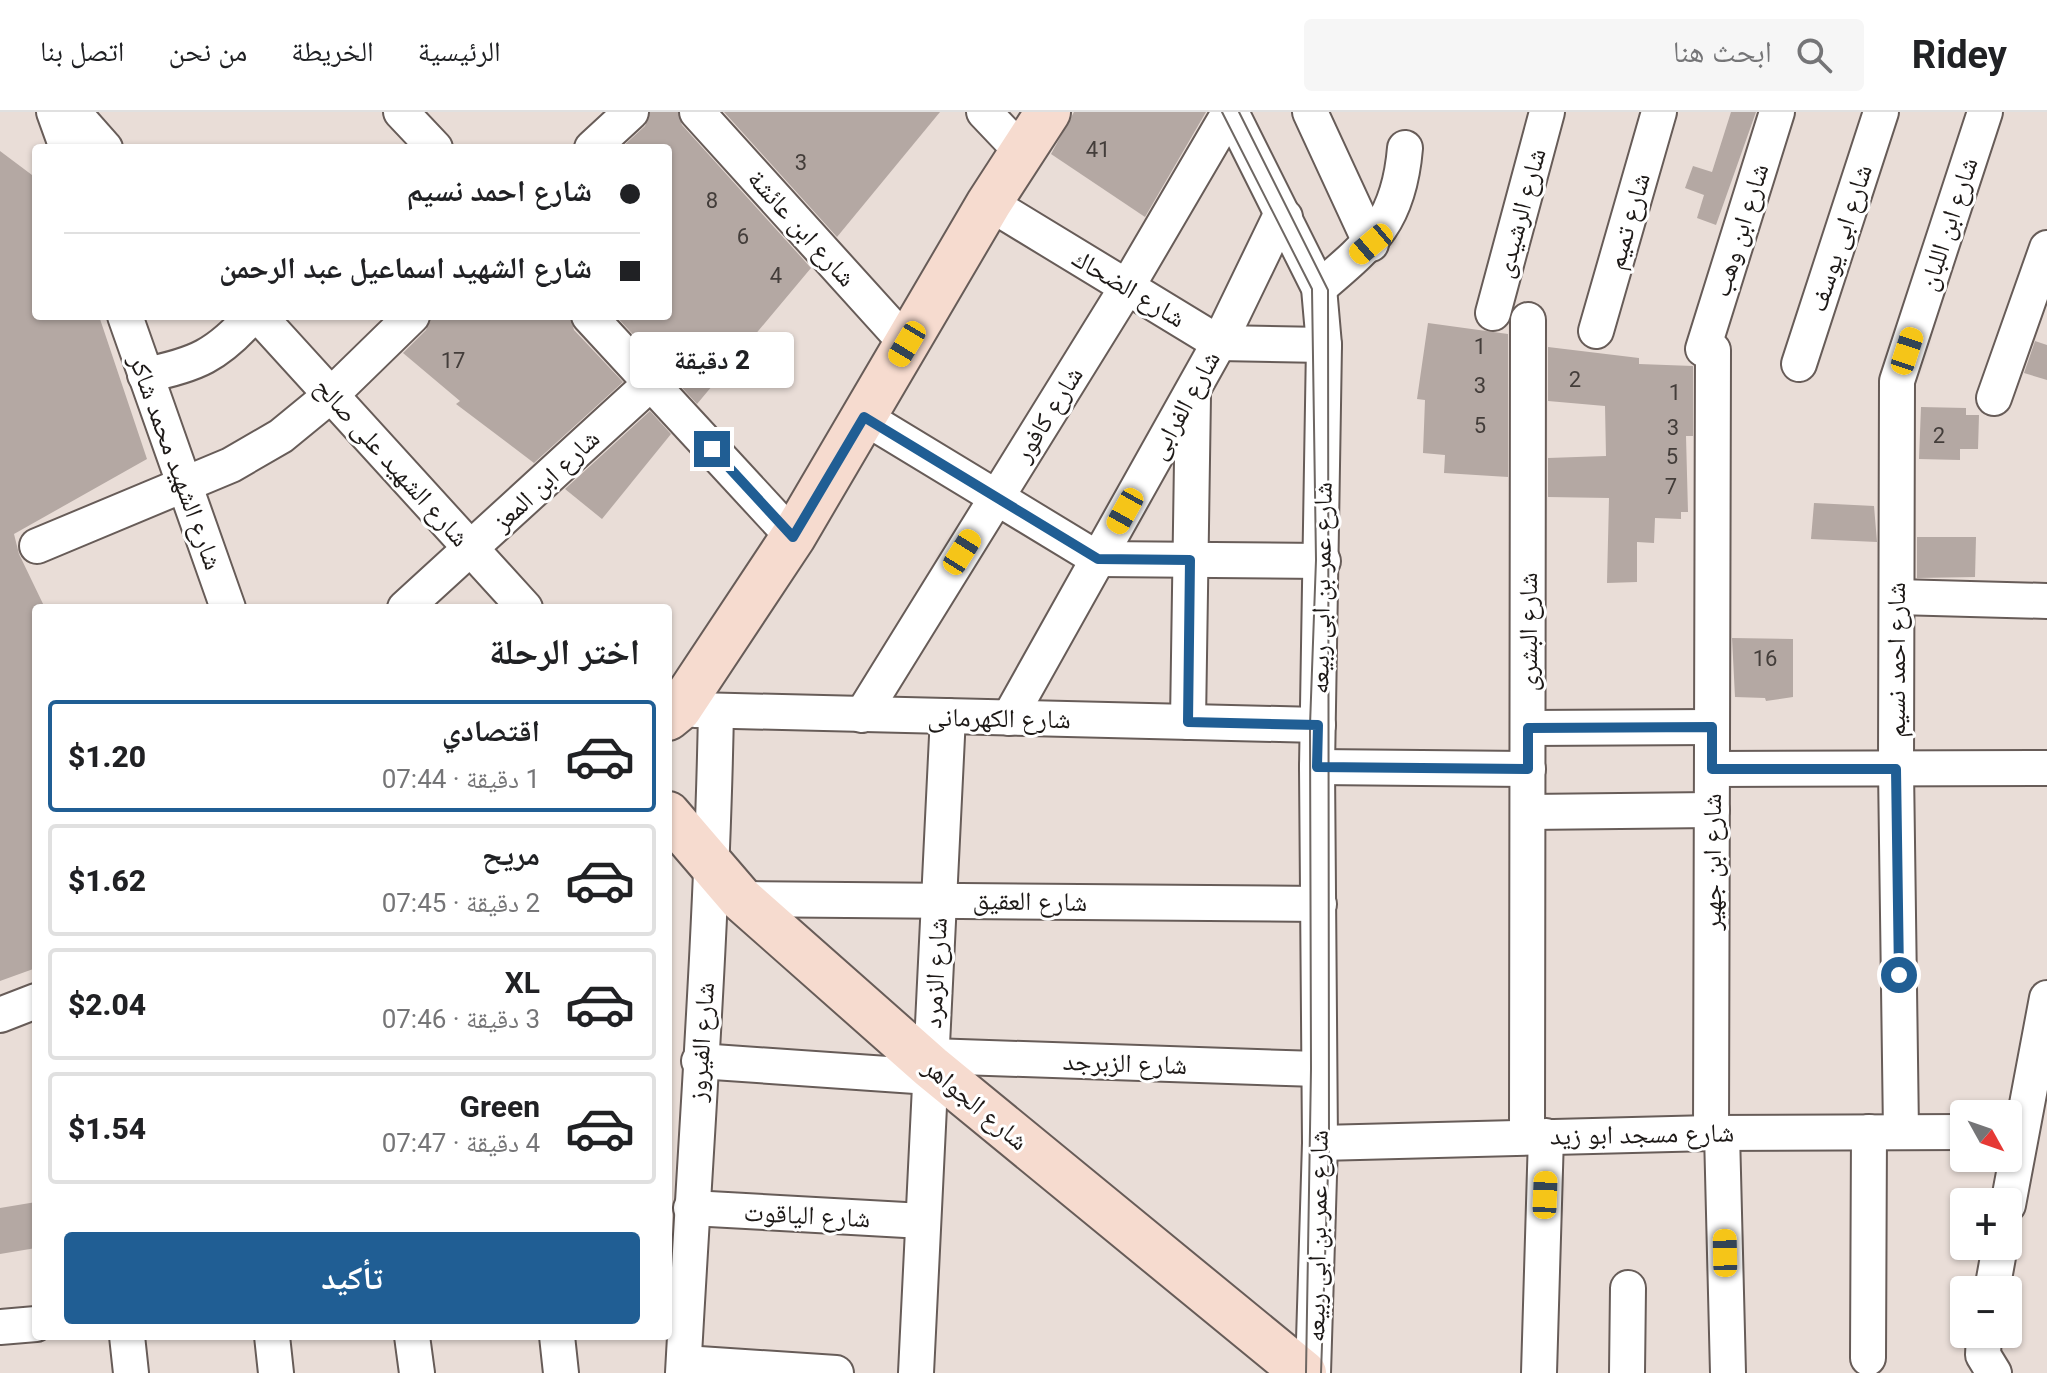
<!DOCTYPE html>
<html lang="ar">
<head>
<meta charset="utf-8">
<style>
	:root { --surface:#fff; --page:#f6f6f6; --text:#202124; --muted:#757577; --line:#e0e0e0; --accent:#205e94 }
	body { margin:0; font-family:Roboto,"Noto Naskh Arabic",sans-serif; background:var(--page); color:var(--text); direction:rtl; height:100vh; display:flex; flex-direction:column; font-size:30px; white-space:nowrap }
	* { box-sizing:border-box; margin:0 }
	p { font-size:26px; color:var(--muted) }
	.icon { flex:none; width:44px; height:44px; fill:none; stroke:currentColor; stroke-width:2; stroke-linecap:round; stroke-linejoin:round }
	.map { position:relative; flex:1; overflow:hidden; direction:ltr }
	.details { position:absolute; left:32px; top:492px; width:640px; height:736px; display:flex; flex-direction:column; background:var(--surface); border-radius:8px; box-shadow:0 2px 6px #0004; direction:rtl }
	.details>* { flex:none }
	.hud { position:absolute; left:32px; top:32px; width:640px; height:176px; border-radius:8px; box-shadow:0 2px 6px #0004; direction:rtl; display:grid; align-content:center; height:176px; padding:0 32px; background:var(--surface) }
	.needle { width:52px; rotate:130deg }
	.tools { position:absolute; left:1950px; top:988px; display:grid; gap:16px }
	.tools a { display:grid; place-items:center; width:72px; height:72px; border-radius:8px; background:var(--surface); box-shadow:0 2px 6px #0004; font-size:40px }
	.end { position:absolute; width:36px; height:36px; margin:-18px; border:10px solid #205e94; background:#fff; box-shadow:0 0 0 4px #fff }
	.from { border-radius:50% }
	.bubble { position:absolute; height:56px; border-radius:8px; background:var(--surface); box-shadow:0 2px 6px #0004; font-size:26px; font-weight:800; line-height:56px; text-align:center; direction:rtl }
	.car { position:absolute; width:24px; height:48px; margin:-24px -12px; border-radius:10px; box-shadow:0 0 6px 2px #0007; background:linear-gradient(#f5c518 24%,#345 0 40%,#f5c518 0 76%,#345 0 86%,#f5c518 0) }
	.hud b { display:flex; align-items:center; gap:28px; height:76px; font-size:30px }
	.hud b+b { border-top:2px solid var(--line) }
	.hud i { width:20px; height:20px; background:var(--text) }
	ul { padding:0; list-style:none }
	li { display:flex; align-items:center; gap:24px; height:112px; margin:0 16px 12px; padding:0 16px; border:4px solid var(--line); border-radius:8px }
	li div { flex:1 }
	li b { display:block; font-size:30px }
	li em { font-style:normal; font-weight:800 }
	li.selected { border-color:var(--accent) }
	li>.icon { width:72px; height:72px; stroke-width:1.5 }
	h2 { padding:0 32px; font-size:36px; line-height:96px }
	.primary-button { display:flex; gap:16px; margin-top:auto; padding:16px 32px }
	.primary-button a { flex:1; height:92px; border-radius:8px; background:var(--accent); color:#fff; font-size:32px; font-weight:800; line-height:92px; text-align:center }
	header { display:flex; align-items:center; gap:48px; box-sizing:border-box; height:112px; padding:0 40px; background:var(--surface); border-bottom:2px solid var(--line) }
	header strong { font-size:38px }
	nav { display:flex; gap:44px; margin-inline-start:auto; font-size:28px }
	.search { width:560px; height:72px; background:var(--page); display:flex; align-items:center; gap:20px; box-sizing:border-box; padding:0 28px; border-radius:8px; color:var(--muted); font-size:30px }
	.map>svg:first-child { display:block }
	.building { fill:#b4a8a3 }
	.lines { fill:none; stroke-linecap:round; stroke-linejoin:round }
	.street-casing { stroke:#675c58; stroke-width:38 }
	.secondary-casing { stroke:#675c58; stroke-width:48 }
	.street { stroke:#fff; stroke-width:34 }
	.secondary { stroke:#f6dbcf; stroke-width:44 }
	.tram { stroke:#6e6763; stroke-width:2 }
	.route { stroke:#205e94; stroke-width:10 }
	.labels { text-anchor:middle; stroke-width:6; stroke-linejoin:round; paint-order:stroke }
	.number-label { font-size:22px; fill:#433d3a }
	.street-label { font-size:26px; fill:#1d1917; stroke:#fff }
</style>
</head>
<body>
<header>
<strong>Ridey</strong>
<div class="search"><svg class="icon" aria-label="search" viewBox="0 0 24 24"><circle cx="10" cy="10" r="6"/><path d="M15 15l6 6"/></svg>ابحث هنا</div>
<nav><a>الرئيسية</a><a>الخريطة</a><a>من نحن</a><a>اتصل بنا</a></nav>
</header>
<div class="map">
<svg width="2047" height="1261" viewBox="0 0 2047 1261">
	<rect width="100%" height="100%" fill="#e9ddd7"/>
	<g class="building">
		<polygon points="650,0 678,0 682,13 811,156 697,292 616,204 668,204 668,36 621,36 645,14"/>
		<polygon points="724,0 940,0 837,125"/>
		<polygon points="1074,0 1206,0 1145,105 1051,42"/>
		<polygon points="1731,0 1756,0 1716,113 1697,106 1704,83 1685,76 1693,54 1712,60"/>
		<polygon points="0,39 36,66 36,204 99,204 147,347 14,422 19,442 45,496 36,496 36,856 0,869"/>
		<polygon points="431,204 570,204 574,218 623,270 534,351 456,292 460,289 403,241 426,218"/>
		<polygon points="1428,211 1508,222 1508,365 1444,361 1445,343 1423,341 1425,288 1417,287"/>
		<polygon points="2035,229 2047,233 2047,268 2024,261"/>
		<polygon points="1548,235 1639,246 1639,252 1693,254 1693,324 1686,324 1688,400 1681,400 1681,407 1655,406 1654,431 1637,430 1637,470 1607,471 1609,386 1548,385 1548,346 1606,344 1605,294 1548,289"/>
		<polygon points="1921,295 1966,296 1966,303 1979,303 1978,337 1960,337 1960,348 1919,347"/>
		<polygon points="650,299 671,322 602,407 565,377"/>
		<polygon points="1814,391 1874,394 1877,430 1811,427"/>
		<polygon points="1917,425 1976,425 1975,465 1917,466"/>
		<polygon points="1732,526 1793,527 1793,585 1766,589 1765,586 1735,585"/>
		<polygon points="36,1090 36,1136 0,1142 0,1096"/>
	</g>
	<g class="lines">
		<g class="street-casing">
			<g id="street">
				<polyline points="54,0 67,36"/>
				<polyline points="73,0 105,36"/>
				<polyline points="401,0 435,36"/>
				<polyline points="697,0 907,232"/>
				<polyline points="984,0 1022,40"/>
				<polyline points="1231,0 1319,176 1324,233 1317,655 1320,1031 1313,1261"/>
				<polyline points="1310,0 1371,132"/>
				<polyline points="592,36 631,0"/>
				<polyline points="989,91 1219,231 1324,233"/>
				<path d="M1319,176C1372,131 1399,109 1405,36"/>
				<polyline points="1493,201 1547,0"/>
				<polyline points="125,204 228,496"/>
				<polyline points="259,204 525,496"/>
				<polyline points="589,204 793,425"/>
				<polyline points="1596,219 1659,0"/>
				<polyline points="1703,237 1777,0"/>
				<polyline points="1799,252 1881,0"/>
				<path d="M145,263C196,253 218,243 252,204"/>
				<polyline points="1994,286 2047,136"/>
				<polyline points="864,305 1098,447 1323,449"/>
				<polyline points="37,434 231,353 281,324 331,283 412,204"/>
				<polyline points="1897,485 2047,489"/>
				<polyline points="405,496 651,271"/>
				<polyline points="695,598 1318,613"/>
				<polyline points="862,603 1127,175 1226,6 1233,2"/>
				<polyline points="1009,606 1219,231 1279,107 1285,105"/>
				<polyline points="1188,610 1193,283"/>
				<polyline points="1528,616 1712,615"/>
				<polyline points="1317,655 1528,657"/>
				<polyline points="1712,657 2047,656"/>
				<polyline points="1528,700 1712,698"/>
				<polyline points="741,787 1319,792"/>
				<polyline points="0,903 36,889"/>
				<polyline points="931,944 1318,957"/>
				<polyline points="699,949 930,965"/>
				<polyline points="1901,1020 1896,657 1897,269 1985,0"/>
				<polyline points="1711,1021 1713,238"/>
				<polyline points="1722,1021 1728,1261"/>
				<polyline points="1527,1025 1528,208"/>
				<polyline points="1320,1031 1711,1021 1964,1020"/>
				<polyline points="2008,1093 2047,886"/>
				<polyline points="691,1096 923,1109"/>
				<polyline points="1992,1178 2000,1134"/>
				<polyline points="0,1215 36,1212"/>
				<polyline points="1984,1222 1983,1243 1994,1261"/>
				<polyline points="127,1224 131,1261"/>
				<polyline points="272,1224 276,1261"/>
				<polyline points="412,1224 417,1261"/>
				<polyline points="557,1224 561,1261"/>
				<polyline points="1868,1246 1869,1020"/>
				<polyline points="684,1251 836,1261"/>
				<path d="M683,1261C695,1040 712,820 716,599"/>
				<polyline points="916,1261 948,604"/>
				<polyline points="1539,1261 1546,1024"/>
				<polyline points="1627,1261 1628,1176"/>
			</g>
		</g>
		<g class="secondary-casing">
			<g id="secondary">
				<polyline points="668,606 679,597 793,425 989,91 1048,0"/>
				<polyline points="668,702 741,787 931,955 1304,1261"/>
			</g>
		</g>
		<use href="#street" class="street"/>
		<use href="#secondary" class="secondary"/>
		<g class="tram">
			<polyline points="1222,0 1312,177 1316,448 1310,613 1311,957 1306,1261"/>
			<polyline points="1239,0 1328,178 1329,1031 1321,1261"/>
		</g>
	</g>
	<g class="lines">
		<polyline class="route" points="712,337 793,425 864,305 1098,447 1190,448 1188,610 1318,613 1317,655 1528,657 1528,616 1712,615 1712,657 1896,657 1899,863"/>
	</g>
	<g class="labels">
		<g class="number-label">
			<text x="1098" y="45">41</text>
			<text x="801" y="58">3</text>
			<text x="712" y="96">8</text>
			<text x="743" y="132">6</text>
			<text x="776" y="171">4</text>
			<text x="1480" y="242">1</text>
			<text x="453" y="256">17</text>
			<text x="1575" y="275">2</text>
			<text x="1480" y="281">3</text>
			<text x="1675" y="288">1</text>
			<text x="1480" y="321">5</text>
			<text x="1673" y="323">3</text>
			<text x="1939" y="331">2</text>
			<text x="1672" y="352">5</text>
			<text x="1671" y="382">7</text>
			<text x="1765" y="554">16</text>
		</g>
		<g class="street-label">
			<text transform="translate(1520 101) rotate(-75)" y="9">شارع الرشيدى</text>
			<text transform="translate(1628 109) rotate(-74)" y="9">شارع تميم</text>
			<text transform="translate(1948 112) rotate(-72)" y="9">شارع ابن اللبان</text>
			<text transform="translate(802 116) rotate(48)" y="9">شارع ابن عائشة</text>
			<text transform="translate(1740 118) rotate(-73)" y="9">شارع ابن وهب</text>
			<text transform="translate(1840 126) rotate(-72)" y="9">شارع ابى يوسف</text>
			<text transform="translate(1129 176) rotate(31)" y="9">شارع الضحاك</text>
			<text transform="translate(1184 293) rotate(-61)" y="9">شارع الفرابى</text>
			<text transform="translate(1048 302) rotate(-58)" y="9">شارع كافور</text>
			<text transform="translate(176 350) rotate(70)" y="9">شارع الشهيد محمد شاكر</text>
			<text transform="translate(392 350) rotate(48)" y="9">شارع الشهيد على صالح</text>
			<text transform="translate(546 368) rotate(-43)" y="9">شارع ابن المعز</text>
			<text transform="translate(1321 476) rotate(-89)" y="9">شارع عمر بن ابى ربيعه</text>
			<text transform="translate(1528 520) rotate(-90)" y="9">شارع البشرى</text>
			<text transform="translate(1896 548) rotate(-90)" y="9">شارع احمد نسيم</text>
			<text transform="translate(999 606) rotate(1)" y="9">شارع الكهرمانى</text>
			<text transform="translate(1712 750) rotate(-90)" y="9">شارع ابن جهير</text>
			<text transform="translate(1030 789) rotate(1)" y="9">شارع العقيق</text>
			<text transform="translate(935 861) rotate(-87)" y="9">شارع الزمرد</text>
			<text transform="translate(701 930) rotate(-86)" y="9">شارع الفيروز</text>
			<text transform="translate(1125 951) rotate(2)" y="9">شارع الزبرجد</text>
			<text transform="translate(976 992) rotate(40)" y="9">شارع الجواهر</text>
			<text transform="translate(1642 1022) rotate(-1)" y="9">شارع مسجد ابو زيد</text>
			<text transform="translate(807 1103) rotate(3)" y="9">شارع الياقوت</text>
			<text transform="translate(1317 1124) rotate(-89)" y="9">شارع عمر بن ابى ربيعه</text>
		</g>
	</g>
</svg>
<div class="tools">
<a><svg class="needle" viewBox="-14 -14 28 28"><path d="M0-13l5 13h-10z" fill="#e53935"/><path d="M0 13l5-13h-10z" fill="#757577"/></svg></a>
<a>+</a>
<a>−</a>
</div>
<i class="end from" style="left:1899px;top:863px"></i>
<i class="end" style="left:712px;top:337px"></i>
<div class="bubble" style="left:630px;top:220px;width:164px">2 دقيقة</div>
<i class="car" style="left:1371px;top:132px;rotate:230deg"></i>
<i class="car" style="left:907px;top:232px;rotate:211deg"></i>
<i class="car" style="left:1907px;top:239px;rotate:18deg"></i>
<i class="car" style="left:1125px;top:399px;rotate:209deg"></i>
<i class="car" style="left:962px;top:440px;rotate:32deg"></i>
<i class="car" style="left:1545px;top:1083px;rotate:2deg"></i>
<i class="car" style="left:1725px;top:1141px;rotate:359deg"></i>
<div class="hud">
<b><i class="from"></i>شارع احمد نسيم</b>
<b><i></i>شارع الشهيد اسماعيل عبد الرحمن</b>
</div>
<section class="details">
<h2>اختر الرحلة</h2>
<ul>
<li class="selected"><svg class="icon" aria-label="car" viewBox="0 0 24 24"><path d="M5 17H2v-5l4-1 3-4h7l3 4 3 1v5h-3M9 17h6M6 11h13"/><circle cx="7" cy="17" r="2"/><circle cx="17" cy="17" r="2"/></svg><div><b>اقتصادي</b><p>1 دقيقة · 07:44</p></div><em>$1.20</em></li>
<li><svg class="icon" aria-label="car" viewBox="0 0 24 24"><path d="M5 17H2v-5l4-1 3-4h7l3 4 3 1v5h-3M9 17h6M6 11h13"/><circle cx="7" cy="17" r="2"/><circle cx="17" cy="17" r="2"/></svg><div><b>مريح</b><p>2 دقيقة · 07:45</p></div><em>$1.62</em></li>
<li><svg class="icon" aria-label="car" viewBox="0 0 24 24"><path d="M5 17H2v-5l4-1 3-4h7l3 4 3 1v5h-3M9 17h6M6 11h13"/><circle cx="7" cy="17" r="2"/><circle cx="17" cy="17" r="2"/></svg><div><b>XL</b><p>3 دقيقة · 07:46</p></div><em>$2.04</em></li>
<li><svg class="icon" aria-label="car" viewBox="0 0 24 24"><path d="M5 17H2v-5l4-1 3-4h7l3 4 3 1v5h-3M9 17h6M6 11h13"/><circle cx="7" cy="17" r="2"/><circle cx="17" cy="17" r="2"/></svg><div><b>Green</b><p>4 دقيقة · 07:47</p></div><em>$1.54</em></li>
</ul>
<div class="primary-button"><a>تأكيد</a></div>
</section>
</div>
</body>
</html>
